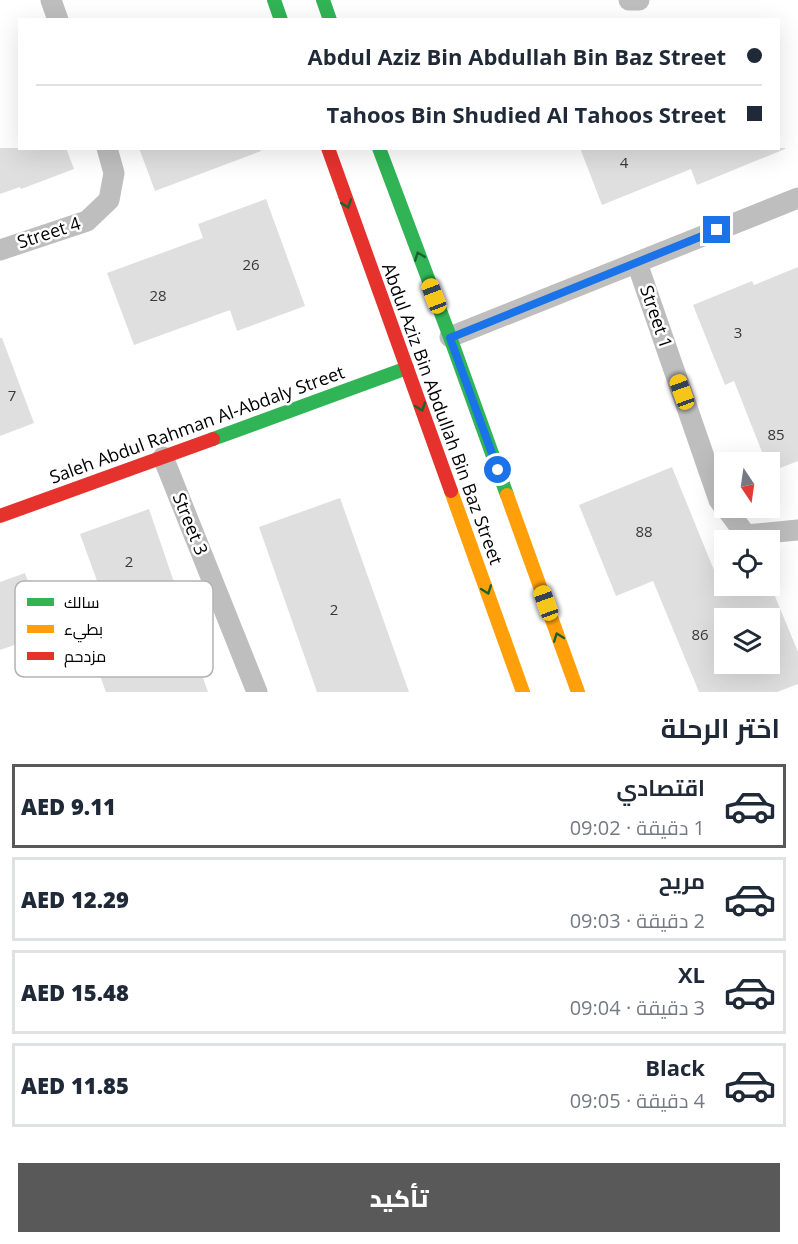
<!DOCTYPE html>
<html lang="ar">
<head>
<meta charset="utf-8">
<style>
	:root { --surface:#fff; --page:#f6f6f7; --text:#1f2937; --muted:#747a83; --line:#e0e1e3; --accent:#595959 }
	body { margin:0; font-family:"Open Sans",Cairo,sans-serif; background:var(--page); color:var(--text); direction:rtl; height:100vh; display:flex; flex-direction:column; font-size:22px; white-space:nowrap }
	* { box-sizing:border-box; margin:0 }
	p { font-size:20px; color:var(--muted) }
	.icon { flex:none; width:33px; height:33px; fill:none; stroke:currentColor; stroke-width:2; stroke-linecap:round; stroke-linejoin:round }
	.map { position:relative; height:692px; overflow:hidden; direction:ltr }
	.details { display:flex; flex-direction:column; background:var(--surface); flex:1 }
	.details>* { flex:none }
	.guide { position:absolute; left:18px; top:18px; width:762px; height:132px; border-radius:0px; box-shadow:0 6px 24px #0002; direction:rtl; display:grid; align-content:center; height:132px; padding:0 18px; background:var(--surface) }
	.needle { width:39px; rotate:167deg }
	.buttons { position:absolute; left:714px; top:452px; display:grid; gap:12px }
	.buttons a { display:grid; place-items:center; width:66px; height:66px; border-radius:0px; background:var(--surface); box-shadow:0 6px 24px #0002; font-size:30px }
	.end { position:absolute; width:27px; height:27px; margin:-14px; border:8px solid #1a73e8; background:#fff; box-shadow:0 0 0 3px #fff }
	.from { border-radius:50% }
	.car { position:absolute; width:18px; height:36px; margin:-18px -9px; border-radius:8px; box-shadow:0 0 4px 2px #0007; background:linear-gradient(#f5c518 24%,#345 0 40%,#f5c518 0 76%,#345 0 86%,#f5c518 0) }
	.guide b { display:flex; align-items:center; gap:21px; height:57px; font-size:22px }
	.guide b+b { border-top:2px solid var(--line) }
	.guide i { width:15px; height:15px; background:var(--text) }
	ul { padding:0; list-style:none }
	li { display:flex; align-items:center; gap:18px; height:84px; margin:0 12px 9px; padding:0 6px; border:3px solid var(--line); border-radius:0px }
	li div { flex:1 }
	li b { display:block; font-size:22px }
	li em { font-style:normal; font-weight:800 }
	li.current { border-color:var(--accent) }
	li>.icon { width:54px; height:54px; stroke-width:1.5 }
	h2 { padding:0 18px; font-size:27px; line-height:72px }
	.action { display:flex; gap:12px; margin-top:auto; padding:12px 18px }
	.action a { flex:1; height:69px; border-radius:0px; background:var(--accent); color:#fff; font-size:24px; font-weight:800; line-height:69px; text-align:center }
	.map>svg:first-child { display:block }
	.building { fill:#dfdfdf; fill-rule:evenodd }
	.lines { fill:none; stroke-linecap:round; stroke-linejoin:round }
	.street { stroke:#bebebe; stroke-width:21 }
	.fast { stroke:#30b455; stroke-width:14 }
	.slow { stroke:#ff9f0a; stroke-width:14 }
	.jam { stroke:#e5322d; stroke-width:14 }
	.oneway { stroke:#1a632f }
	.route { stroke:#1a73e8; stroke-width:8 }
	.labels { text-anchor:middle; stroke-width:5; stroke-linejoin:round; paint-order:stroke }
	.number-label { font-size:15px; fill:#383838 }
	.street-label { font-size:18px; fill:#000; stroke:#fff }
	.key { fill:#fff; stroke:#b2b2b2; stroke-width:1.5 }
	.key-label { font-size:16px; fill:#000 }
</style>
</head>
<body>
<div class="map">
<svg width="798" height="692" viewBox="0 0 798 692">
	<rect width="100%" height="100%" fill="#fff"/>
	<g class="building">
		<polygon points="0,148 66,148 74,169 21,189 20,187 0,194"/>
		<polygon points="139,148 260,148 261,151 155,191"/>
		<polygon points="580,148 785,148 785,149 697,185 691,169 602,205"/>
		<polygon points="266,199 305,306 237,331 230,310 134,345 107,273 203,238 198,224"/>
		<polygon points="798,267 798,461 770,472 770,462 766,462 734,381 725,385 693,305 752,281 754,285"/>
		<polygon points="0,338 2,338 34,423 0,436"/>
		<path d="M672,467L720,585L770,584L798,652V684L777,692H699L653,581L616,596L579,505ZM724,618H770V663H724Z"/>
		<polygon points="340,498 409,692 317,692 259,527"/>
		<polygon points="149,509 177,591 173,593 208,692 106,692 93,657 121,647 80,534"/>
		<polygon points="25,573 46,634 0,650 0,582"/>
	</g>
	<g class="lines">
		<g class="street">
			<polyline points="51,0 58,20"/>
			<polyline points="629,0 639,0"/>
			<polyline points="0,250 87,221 109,200 114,173 107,148"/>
			<polyline points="637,263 719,500 724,507"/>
			<polyline points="450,337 798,198"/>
			<polyline points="163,457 257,692"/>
			<polyline points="725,507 746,535 798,530"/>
		</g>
		<g class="fast">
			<polyline points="274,0 281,20"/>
			<polyline points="323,0 330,20"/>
			<polyline points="379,148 450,337 507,495"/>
			<polyline points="213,439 407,368"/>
		</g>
		<g class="slow">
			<polyline points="451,491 523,692"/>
			<polyline points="507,495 578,692"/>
		</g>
		<g class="jam">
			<polyline points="328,148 451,491"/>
			<polyline points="0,516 213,439"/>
		</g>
	</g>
	<defs><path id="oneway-chevron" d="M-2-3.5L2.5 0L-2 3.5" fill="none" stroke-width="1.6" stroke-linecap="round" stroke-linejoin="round" transform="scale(1.5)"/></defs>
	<g class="oneway">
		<use href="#oneway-chevron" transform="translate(347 204) rotate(70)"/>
		<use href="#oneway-chevron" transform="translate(419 256) rotate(-111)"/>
		<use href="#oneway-chevron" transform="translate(421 407) rotate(70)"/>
		<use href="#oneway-chevron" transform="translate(487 590) rotate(70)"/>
		<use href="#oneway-chevron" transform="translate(558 637) rotate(-110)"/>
	</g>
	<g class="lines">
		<polyline class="route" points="498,470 450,338 717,230"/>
	</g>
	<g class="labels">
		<g class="number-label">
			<text x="624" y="168">4</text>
			<text x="251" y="270">26</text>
			<text x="158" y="301">28</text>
			<text x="738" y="338">3</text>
			<text x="12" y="401">7</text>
			<text x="776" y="440">85</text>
			<text x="644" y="537">88</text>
			<text x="129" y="567">2</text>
			<text x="334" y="615">2</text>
			<text x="700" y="640">86</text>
		</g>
		<g class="street-label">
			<text transform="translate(49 233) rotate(-18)" y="6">Street 4</text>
			<text transform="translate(656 317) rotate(71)" y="6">Street 1</text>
			<text transform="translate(442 414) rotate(70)" y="6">Abdul Aziz Bin Abdullah Bin Baz Street</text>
			<text transform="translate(197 425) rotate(-20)" y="6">Saleh Abdul Rahman Al-Abdaly Street</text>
			<text transform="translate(190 524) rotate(68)" y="6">Street 3</text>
		</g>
	</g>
	<rect x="15" y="581" width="198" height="96" rx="9" class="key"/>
	<rect x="27" y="598" width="27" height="8" fill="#30b455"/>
	<rect x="27" y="625" width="27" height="8" fill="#ff9f0a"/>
	<rect x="27" y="652" width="27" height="8" fill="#e5322d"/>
	<g class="key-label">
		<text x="64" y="608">سالك</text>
		<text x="64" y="635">بطيء</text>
		<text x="64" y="662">مزدحم</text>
	</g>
</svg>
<div class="buttons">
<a><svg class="needle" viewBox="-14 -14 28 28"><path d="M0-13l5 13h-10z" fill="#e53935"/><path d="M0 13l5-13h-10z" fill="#747a83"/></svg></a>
<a><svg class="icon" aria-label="locate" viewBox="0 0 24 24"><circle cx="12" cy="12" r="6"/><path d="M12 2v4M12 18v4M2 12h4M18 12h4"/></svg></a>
<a><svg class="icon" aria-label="layers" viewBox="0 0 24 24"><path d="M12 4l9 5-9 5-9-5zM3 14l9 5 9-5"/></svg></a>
</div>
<i class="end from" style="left:498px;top:470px"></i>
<i class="end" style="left:717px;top:230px"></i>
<i class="car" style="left:434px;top:296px;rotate:339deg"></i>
<i class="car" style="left:682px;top:392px;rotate:340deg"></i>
<i class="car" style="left:546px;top:603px;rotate:340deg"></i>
<div class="guide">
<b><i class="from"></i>Abdul Aziz Bin Abdullah Bin Baz Street</b>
<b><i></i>Tahoos Bin Shudied Al Tahoos Street</b>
</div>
</div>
<section class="details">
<h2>اختر الرحلة</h2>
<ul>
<li class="current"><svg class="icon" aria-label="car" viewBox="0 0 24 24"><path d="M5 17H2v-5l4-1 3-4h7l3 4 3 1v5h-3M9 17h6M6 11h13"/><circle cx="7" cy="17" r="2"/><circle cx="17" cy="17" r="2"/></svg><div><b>اقتصادي</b><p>1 دقيقة · 09:02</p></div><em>AED 9.11</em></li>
<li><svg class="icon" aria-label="car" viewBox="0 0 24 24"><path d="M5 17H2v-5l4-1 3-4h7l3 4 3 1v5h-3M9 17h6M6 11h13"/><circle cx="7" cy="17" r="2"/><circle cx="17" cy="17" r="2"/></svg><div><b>مريح</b><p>2 دقيقة · 09:03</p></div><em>AED 12.29</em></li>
<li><svg class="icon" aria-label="car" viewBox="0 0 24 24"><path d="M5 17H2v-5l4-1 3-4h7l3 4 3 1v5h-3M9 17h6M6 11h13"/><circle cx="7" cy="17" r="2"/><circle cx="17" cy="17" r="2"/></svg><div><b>XL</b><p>3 دقيقة · 09:04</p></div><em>AED 15.48</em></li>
<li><svg class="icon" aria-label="car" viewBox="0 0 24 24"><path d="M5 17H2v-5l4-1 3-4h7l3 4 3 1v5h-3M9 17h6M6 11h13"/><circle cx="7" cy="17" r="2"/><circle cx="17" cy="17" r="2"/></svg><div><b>Black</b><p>4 دقيقة · 09:05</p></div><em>AED 11.85</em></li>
</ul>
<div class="action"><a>تأكيد</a></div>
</section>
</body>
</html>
